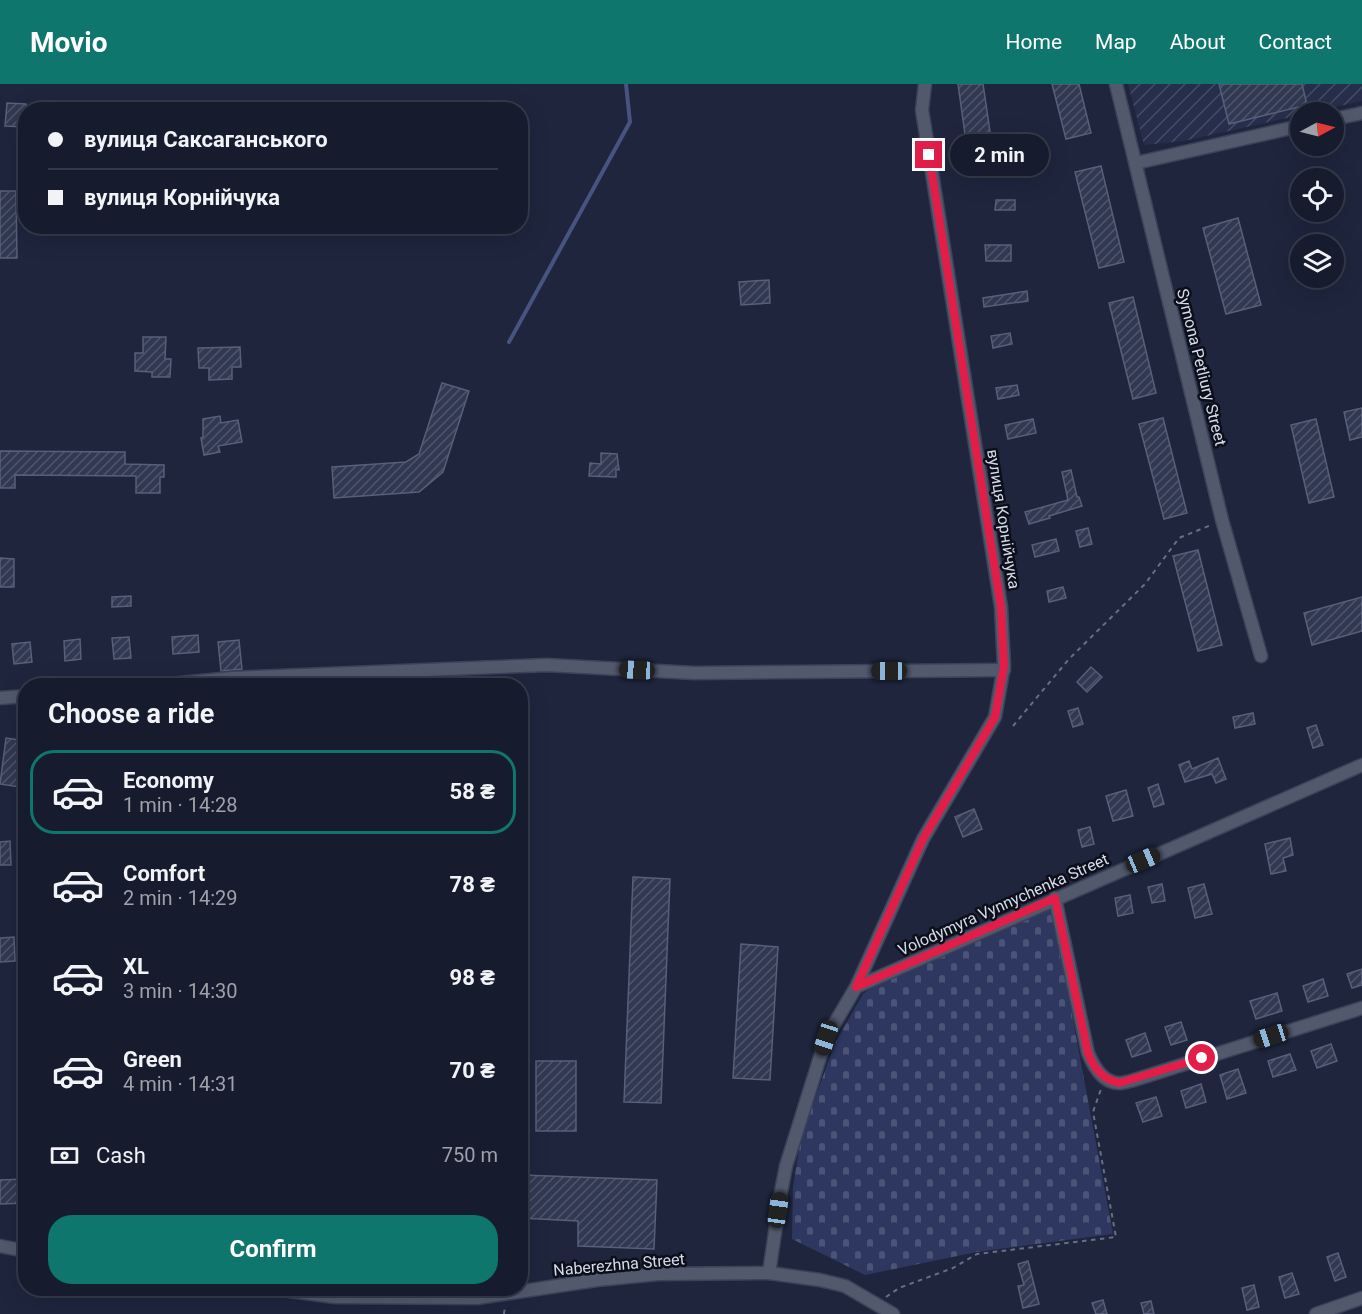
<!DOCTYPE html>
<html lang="en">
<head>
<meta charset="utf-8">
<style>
	:root { --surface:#161c2e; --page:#23293a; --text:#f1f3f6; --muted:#9ea1aa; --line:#353a4a; --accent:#0f766e }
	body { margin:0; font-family:Roboto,sans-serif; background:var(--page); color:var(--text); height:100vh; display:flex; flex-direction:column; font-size:22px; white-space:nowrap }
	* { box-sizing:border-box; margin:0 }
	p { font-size:20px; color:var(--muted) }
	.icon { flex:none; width:33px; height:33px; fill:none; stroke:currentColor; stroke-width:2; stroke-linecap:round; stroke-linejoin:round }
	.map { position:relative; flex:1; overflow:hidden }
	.panel { position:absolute; left:18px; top:594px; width:510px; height:618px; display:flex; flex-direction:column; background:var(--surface); border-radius:24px; box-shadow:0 6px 24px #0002,0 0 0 2px var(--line) }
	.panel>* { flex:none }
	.banner { position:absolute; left:18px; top:18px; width:510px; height:132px; border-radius:24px; box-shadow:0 6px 24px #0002,0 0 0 2px var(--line); display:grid; align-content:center; height:132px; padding:0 30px; background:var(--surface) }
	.needle { width:39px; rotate:83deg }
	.buttons { position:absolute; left:1290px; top:18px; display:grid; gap:12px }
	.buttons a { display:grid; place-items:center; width:54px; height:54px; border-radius:50%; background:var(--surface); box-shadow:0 6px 24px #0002,0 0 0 2px var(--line); font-size:30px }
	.end { position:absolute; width:27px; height:27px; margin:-14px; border:8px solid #e11d48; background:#fff; box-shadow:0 0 0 3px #fff }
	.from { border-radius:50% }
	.bubble { position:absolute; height:42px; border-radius:21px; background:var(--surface); box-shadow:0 6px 24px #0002,0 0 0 2px var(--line); font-size:20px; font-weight:700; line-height:42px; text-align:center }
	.car { position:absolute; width:18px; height:36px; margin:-18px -9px; border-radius:8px; box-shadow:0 0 4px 2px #0007; background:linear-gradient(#222 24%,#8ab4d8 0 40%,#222 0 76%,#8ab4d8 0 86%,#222 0) }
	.banner b { display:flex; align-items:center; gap:21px; height:57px; font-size:22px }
	.banner b+b { border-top:2px solid var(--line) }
	.banner i { width:15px; height:15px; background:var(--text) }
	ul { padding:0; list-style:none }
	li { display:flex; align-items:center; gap:18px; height:84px; margin:0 12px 9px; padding:0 18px; border:3px solid transparent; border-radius:24px }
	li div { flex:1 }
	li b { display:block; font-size:22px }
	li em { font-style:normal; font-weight:700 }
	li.on { border-color:var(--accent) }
	li>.icon { width:54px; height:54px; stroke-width:1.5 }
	h2 { padding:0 30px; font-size:27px; line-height:72px }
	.pay { display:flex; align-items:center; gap:15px; height:66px; padding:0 30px; font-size:22px }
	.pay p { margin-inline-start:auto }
	.action { display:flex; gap:12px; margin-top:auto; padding:12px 30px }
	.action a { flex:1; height:69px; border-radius:24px; background:var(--accent); color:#fff; font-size:24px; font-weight:700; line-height:69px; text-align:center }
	header { display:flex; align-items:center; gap:36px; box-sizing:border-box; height:84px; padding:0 30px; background:var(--accent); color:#fff }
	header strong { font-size:28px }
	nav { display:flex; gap:33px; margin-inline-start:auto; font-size:21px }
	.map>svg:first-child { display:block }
	.industrial { fill:url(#industrial-furrows) }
	.cemetery { fill:url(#cemetery-stones) }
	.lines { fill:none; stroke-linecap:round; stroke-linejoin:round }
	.stream { stroke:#475482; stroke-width:4 }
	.building { fill:url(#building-hatch); stroke:#575f7b; stroke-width:1.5 }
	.street-casing { stroke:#3b4259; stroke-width:15 }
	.path { stroke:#686f84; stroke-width:2; stroke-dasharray:4.5 4.5; stroke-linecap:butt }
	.street { stroke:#52596d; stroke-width:12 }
	.route { stroke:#e11d48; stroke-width:8 }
	.labels { text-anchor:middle; stroke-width:5; stroke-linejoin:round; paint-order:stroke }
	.street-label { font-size:16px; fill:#d5dbeb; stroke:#0c0f19 }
</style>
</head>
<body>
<header>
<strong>Movio</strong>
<nav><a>Home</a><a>Map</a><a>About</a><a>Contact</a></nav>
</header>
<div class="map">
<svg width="1362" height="1230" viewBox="0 0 1362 1230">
	<defs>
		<pattern id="industrial-furrows" width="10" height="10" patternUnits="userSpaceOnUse" patternTransform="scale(1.5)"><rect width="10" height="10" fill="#262e4b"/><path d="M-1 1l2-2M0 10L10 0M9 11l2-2" fill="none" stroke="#454c65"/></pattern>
		<pattern id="cemetery-stones" width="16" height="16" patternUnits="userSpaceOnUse" patternTransform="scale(1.5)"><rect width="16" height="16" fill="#2d375f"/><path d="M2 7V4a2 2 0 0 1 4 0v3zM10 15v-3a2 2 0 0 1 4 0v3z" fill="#4b5376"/></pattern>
		<pattern id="building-hatch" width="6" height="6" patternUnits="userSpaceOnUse" patternTransform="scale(1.5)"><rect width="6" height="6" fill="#313952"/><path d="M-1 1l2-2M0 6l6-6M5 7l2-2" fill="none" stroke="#4e556b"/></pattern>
	</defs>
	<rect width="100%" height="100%" fill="#1e253d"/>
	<polygon class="industrial" points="1128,0 1362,0 1362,17 1312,28 1300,28 1300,31 1184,57 1144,61"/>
	<polygon class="cemetery" points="1052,824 1113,1150 977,1168 865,1191 792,1155 793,1103 801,1053 835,959 863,910 877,899"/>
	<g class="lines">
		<polyline class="stream" points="509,258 630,38 626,0"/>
	</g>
	<g class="building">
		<polygon points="958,0 983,0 994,75 969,79"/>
		<polygon points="1052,0 1079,0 1091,49 1066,55"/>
		<polygon points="1219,0 1302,0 1307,21 1229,40"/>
		<polygon points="7,19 26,20 26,43 5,42"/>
		<polygon points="1101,82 1124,178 1099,184 1075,88"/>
		<polygon points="0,107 16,107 17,174 0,174"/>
		<polygon points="996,116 1015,116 1015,126 995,126"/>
		<polygon points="1238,134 1261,221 1226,230 1203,144"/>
		<polygon points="985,161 1011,161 1011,177 986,177"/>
		<polygon points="769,196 770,219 741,221 739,198"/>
		<polygon points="1027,207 1028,217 984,223 983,214"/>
		<polygon points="1133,213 1156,309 1133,315 1109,219"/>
		<polygon points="1010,249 1012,260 993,264 991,252"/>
		<polygon points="143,253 166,253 165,275 171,275 170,293 152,293 152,288 135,287 135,269 143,269"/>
		<polygon points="240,263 241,283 232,283 232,295 209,296 209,284 199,284 198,264"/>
		<polygon points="442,299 469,307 443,388 419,408 334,414 332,383 406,378 419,370"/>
		<polygon points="1017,301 1019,311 998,315 996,304"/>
		<polygon points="1362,324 1362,353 1350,356 1344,328"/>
		<polygon points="220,332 221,339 238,336 242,358 218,362 220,368 204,371 201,354 203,353 203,335"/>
		<polygon points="1163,334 1187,429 1164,435 1139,340"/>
		<polygon points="1033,335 1036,349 1008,355 1005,341"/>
		<polygon points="1316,335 1334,413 1309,419 1291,341"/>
		<polygon points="0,367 125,368 125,380 164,381 164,393 160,393 160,409 136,409 136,392 15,391 15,404 0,404"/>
		<polygon points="601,369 617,370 619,386 616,385 616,393 589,392 590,379 601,380"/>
		<polygon points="1071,386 1077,413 1079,413 1082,422 1049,432 1050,434 1029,440 1025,428 1068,416 1062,388"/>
		<polygon points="1088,444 1092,460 1080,463 1076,447"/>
		<polygon points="1056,455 1059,467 1035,473 1032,461"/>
		<polygon points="1198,466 1222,561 1198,567 1173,472"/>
		<polygon points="0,474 14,475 14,503 0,503"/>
		<polygon points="1063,503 1066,514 1049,518 1047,507"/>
		<polygon points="131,512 131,522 112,523 112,513"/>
		<polygon points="1362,513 1362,547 1312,561 1304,529"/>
		<polygon points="198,551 199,568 173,570 172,553"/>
		<polygon points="129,553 131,574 114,575 112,554"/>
		<polygon points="80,555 81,575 65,577 64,557"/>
		<polygon points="239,556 242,585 221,587 218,558"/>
		<polygon points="30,558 32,578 14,580 12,560"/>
		<polygon points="1091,583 1102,593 1087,608 1077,598"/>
		<polygon points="1078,624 1083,640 1073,643 1068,627"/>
		<polygon points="1253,629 1255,640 1235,644 1233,633"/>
		<polygon points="1316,641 1323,661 1313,664 1307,644"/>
		<polygon points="6,654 26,657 26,704 0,700"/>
		<polygon points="1218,674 1226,695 1216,699 1212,690 1185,698 1179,681 1189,677 1192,685"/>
		<polygon points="1158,700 1164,720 1154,723 1148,704"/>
		<polygon points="1126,706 1133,732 1113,737 1106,712"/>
		<polygon points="974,725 982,745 963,753 955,733"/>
		<polygon points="1090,743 1094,760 1082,763 1078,746"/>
		<polygon points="1290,754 1293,771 1283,774 1286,787 1271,790 1265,760"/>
		<polygon points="10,757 11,781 0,781 0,758"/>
		<polygon points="633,793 670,795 661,1019 624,1018"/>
		<polygon points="1162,800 1165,817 1152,819 1148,803"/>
		<polygon points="1204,800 1212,830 1195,834 1188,804"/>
		<polygon points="1130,811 1133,829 1118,832 1115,814"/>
		<polygon points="14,853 15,877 0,878 0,854"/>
		<polygon points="741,860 778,863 770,996 733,994"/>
		<polygon points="1362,885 1362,901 1352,904 1347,890"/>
		<polygon points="1323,895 1328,912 1308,918 1303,902"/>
		<polygon points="1277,909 1282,927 1256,935 1250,917"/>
		<polygon points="1181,938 1187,956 1171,961 1165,943"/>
		<polygon points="1145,949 1151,967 1132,973 1126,956"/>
		<polygon points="1331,960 1337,977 1317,984 1311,967"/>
		<polygon points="1290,970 1296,986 1273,993 1268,977"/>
		<rect x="536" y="977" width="40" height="70"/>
		<polygon points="1238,985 1246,1009 1227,1015 1220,991"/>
		<polygon points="1201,1000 1206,1018 1186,1024 1181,1007"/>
		<polygon points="1156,1013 1162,1032 1143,1038 1136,1019"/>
		<polygon points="522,1091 657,1096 654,1165 578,1162 578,1137 521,1134"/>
		<polygon points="24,1095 26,1119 0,1120 0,1096"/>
		<polygon points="1338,1169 1346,1193 1335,1197 1327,1173"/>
		<polygon points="1028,1177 1039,1220 1023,1224 1018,1202 1024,1201 1018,1180"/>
		<polygon points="1292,1189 1299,1210 1285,1214 1279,1193"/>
		<polygon points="1254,1201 1259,1223 1247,1226 1242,1204"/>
		<polygon points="1103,1216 1107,1230 1096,1230 1092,1219"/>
		<polygon points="1151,1217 1154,1230 1144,1230 1141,1219"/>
	</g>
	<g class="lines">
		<g class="street-casing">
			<g id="street">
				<polyline points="1116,0 1222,436 1261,572"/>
				<polyline points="1334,35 1362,29"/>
				<polyline points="1136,79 1300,42"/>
				<polyline points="150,602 232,594 547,581 694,589 1004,586"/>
				<polyline points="0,614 26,612"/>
				<path d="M1055,814L1088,969C1093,981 1103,999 1119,999C1124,999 1130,997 1134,996L1362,924"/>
				<polyline points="856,903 1362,681"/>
				<polyline points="0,1162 26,1167"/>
				<polyline points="769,1189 781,1108 786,1082 826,954 856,903 923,755 995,633 1004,582 1001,523 922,26 925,0"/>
				<polyline points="268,1204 335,1213 477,1214 597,1196 658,1190 769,1189 820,1196 845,1202 893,1230"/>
				<polyline points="1316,1230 1362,1214"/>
			</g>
		</g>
		<g class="path">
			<polyline points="1013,642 1069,575 1145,500 1179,454 1211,441"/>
			<polyline points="886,1213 899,1204 953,1184 977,1170 1116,1153 1093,1028 1101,1005"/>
			<polyline points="504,1230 505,1222"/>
		</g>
		<use href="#street" class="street"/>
	</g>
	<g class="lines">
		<path class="route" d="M929,71L1001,523L1004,582L995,633L923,755L856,903L1055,814L1088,969C1094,984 1102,995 1119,999L1202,974"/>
	</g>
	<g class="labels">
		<g class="street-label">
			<text transform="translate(1202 283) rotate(76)" y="6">Symona Petliury Street</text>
			<text transform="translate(1004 435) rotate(81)" y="6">вулиця Корнійчука</text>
			<text transform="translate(1003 820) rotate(-24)" y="6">Volodymyra Vynnychenka Street</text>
			<text transform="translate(619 1180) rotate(-5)" y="6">Naberezhna Street</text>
		</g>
	</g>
</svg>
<div class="buttons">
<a><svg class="needle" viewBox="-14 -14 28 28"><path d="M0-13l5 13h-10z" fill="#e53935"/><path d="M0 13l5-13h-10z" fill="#9ea1aa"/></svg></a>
<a><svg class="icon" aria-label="locate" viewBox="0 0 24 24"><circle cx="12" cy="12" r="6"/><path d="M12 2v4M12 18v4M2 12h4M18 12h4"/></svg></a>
<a><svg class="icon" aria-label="layers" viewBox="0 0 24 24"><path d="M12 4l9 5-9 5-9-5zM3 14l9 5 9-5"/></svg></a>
</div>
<i class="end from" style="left:1202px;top:974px"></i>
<i class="end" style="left:929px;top:71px"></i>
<div class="bubble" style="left:950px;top:50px;width:99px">2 min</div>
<i class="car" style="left:637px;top:586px;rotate:273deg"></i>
<i class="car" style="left:889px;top:587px;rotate:270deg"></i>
<i class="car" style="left:1143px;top:776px;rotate:67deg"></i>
<i class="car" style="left:1271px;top:952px;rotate:252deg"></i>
<i class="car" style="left:826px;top:954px;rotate:198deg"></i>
<i class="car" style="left:778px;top:1126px;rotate:8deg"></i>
<div class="banner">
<b><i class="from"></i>вулиця Саксаганського</b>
<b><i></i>вулиця Корнійчука</b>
</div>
<section class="panel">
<h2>Choose a ride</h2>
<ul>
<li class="on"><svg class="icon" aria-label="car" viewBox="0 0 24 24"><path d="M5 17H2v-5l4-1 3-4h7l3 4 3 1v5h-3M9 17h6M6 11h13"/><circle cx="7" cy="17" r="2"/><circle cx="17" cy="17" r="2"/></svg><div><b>Economy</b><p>1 min · 14:28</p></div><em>58 ₴</em></li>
<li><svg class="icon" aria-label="car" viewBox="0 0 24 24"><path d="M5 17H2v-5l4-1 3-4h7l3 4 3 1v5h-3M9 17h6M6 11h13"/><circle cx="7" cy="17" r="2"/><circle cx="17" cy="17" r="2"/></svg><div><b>Comfort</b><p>2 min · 14:29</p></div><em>78 ₴</em></li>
<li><svg class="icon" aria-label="car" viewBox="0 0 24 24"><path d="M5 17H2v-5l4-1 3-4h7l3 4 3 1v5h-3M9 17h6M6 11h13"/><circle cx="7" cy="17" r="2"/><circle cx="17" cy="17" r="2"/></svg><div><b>XL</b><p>3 min · 14:30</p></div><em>98 ₴</em></li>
<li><svg class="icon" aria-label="car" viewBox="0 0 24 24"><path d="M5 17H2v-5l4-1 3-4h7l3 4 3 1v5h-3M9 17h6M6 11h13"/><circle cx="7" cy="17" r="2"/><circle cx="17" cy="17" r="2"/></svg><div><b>Green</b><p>4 min · 14:31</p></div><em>70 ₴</em></li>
</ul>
<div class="pay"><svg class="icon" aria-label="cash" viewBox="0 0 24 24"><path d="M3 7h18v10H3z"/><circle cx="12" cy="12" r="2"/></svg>Cash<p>750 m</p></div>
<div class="action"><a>Confirm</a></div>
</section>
</div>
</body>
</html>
